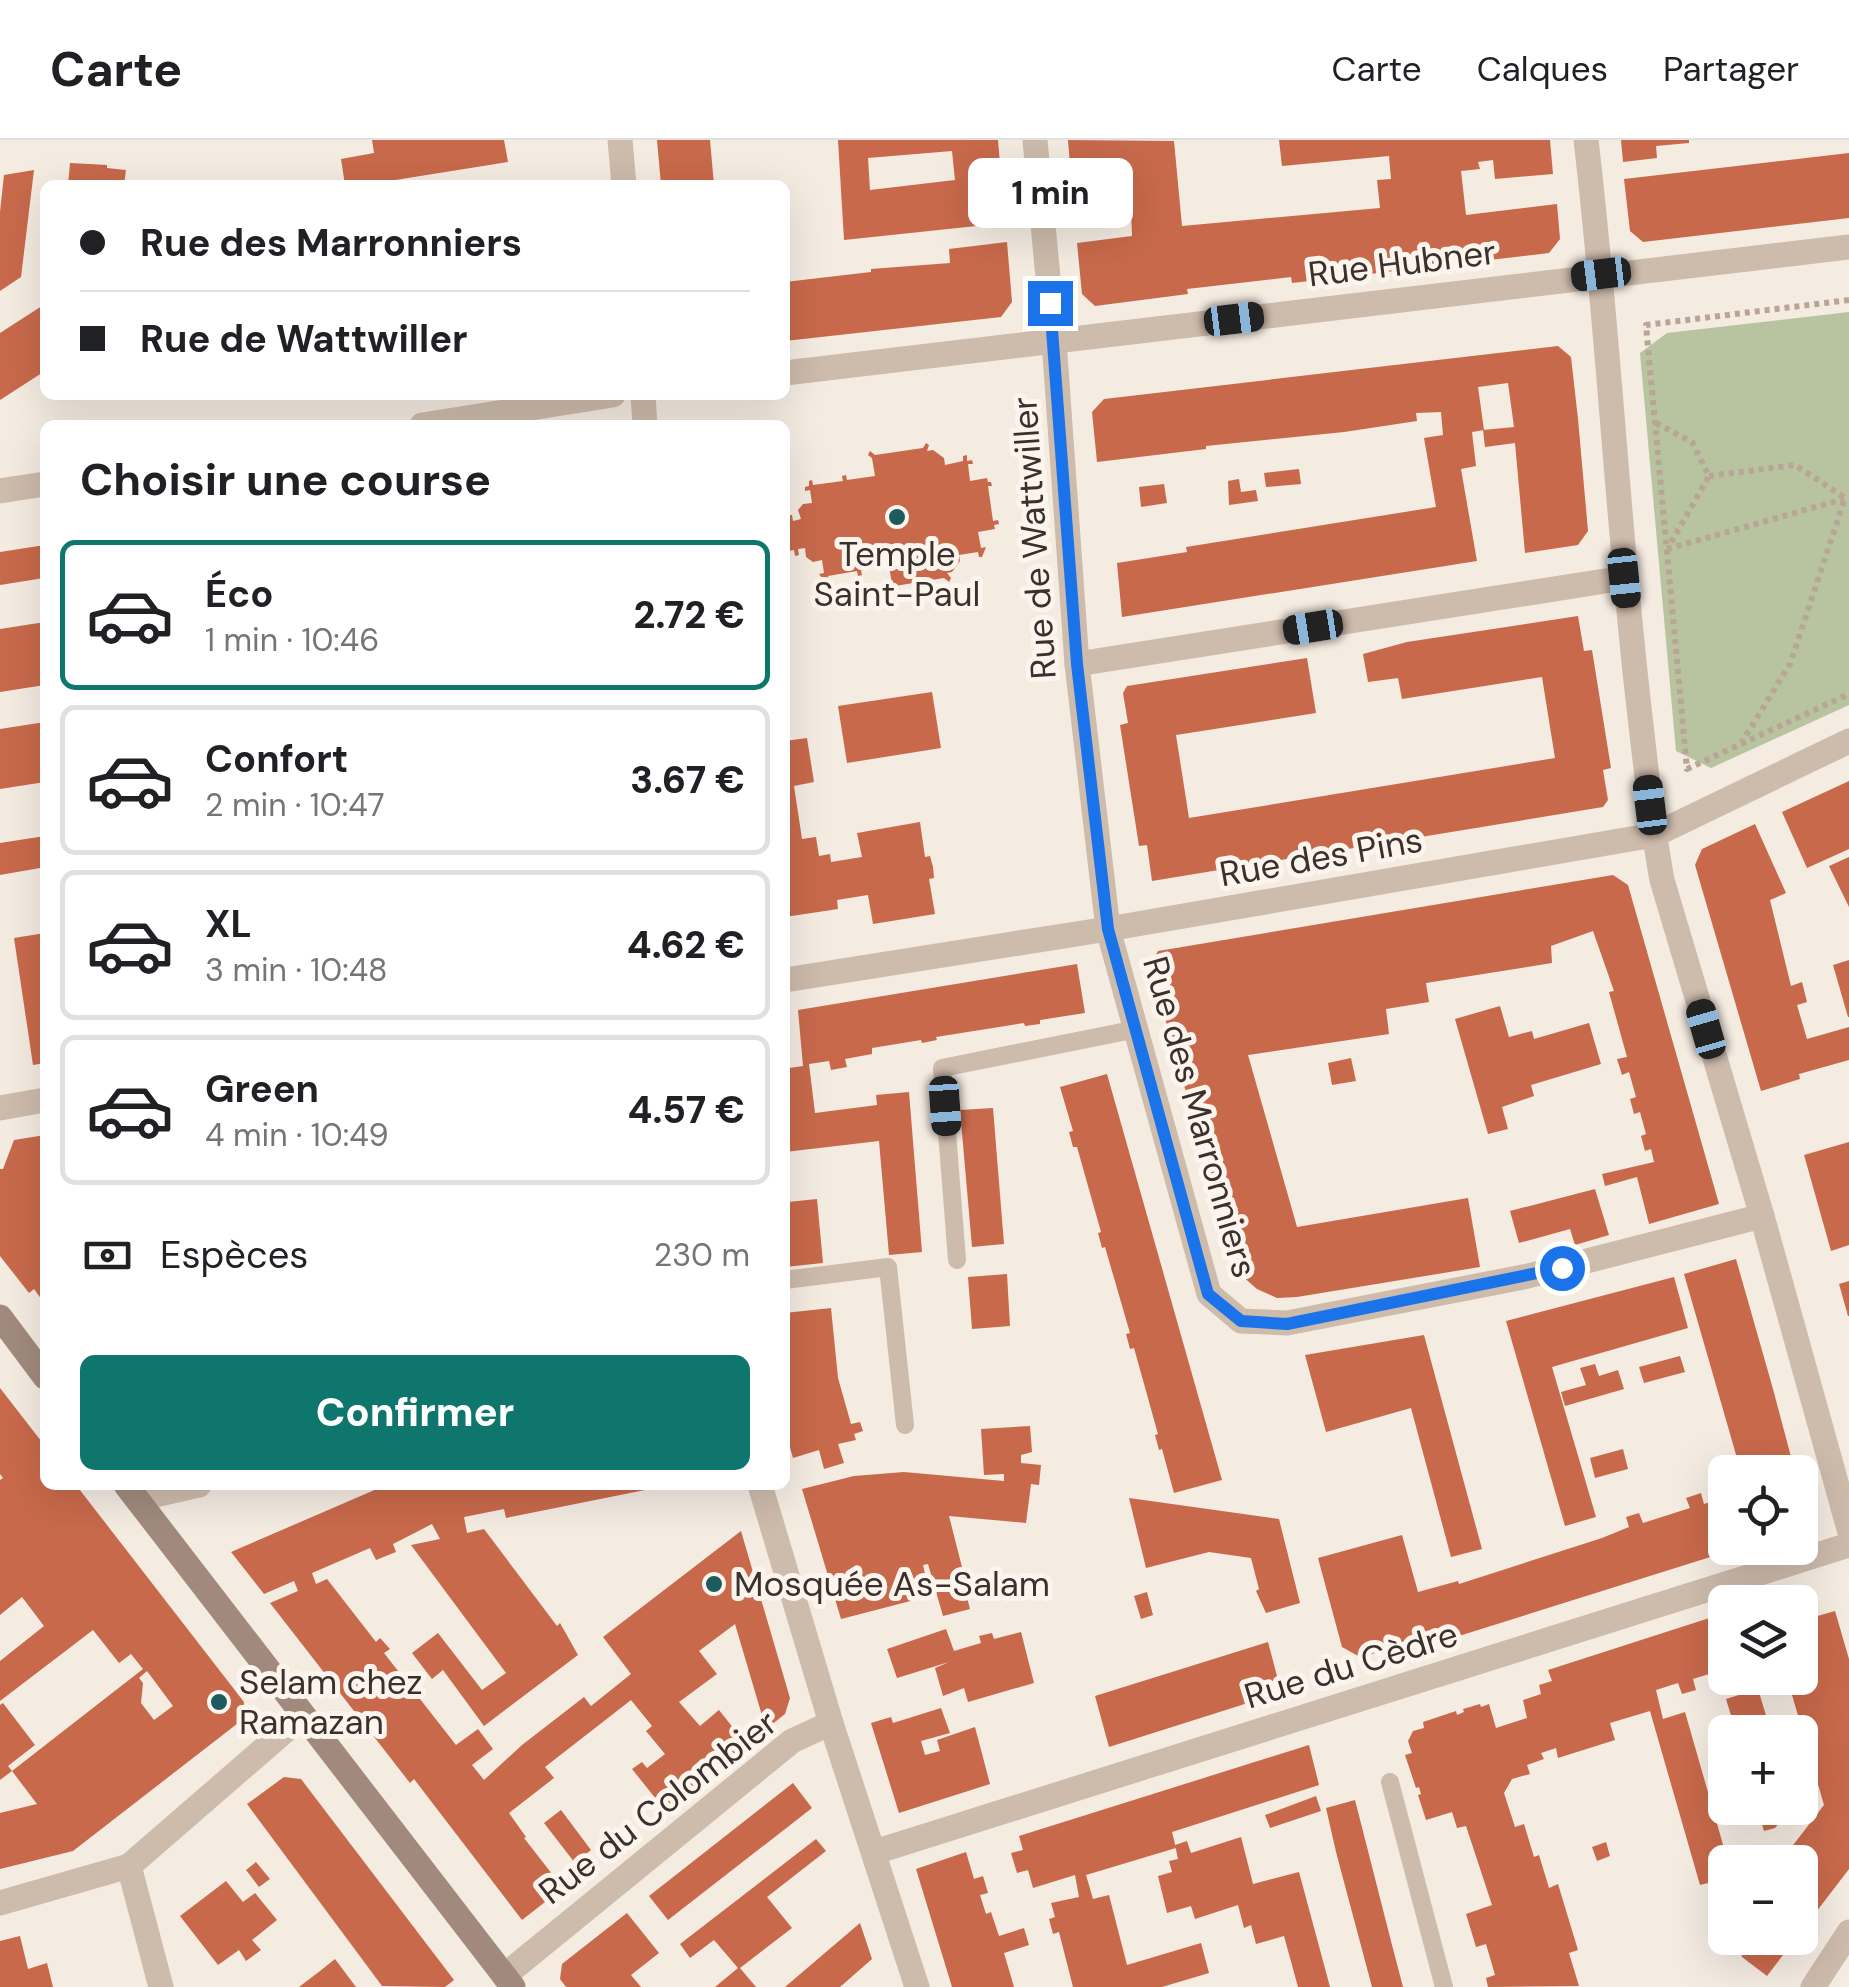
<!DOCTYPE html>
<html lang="fr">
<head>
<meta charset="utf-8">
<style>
	:root { --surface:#fff; --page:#f2f2f2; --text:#202124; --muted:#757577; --line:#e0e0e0; --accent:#0f766e }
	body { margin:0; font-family:"DM Sans",sans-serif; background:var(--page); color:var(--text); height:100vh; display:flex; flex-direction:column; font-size:38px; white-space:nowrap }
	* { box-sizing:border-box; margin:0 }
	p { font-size:32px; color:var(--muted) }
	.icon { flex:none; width:55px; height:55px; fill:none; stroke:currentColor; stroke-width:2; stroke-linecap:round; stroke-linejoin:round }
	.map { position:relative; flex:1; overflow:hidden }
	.drawer { position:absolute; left:40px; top:280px; width:750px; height:1070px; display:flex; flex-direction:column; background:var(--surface); border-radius:15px; box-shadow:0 10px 40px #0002 }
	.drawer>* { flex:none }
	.hud { position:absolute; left:40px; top:40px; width:750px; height:220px; border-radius:15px; box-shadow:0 10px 40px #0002; display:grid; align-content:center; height:220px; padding:0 40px; background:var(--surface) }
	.tools { position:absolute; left:1708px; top:1315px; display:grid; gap:20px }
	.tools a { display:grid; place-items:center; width:110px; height:110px; border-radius:15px; background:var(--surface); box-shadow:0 10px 40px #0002; font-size:50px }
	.end { position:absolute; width:45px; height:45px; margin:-22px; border:12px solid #1a73e8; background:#fff; box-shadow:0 0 0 5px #fff }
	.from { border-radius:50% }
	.bubble { position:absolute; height:70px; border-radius:15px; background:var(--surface); box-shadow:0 10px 40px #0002; font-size:32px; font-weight:800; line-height:70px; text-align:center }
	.car { position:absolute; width:30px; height:60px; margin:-30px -15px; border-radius:12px; box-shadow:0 0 8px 2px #0007; background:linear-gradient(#222 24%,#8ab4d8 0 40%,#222 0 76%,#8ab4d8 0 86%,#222 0) }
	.hud b { display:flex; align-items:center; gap:35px; height:95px; font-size:38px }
	.hud b+b { border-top:2px solid var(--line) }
	.hud i { width:25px; height:25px; background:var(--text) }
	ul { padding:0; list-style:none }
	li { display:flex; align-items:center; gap:30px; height:150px; margin:0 20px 15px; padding:0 20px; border:5px solid var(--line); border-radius:15px }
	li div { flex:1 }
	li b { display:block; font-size:38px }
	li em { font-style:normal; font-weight:800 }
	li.selected { border-color:var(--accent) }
	li>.icon { width:90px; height:90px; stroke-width:1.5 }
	h2 { padding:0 40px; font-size:45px; line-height:120px }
	.pay { display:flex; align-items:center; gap:25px; height:110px; padding:0 40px; font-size:38px }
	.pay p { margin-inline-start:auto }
	.button { display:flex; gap:20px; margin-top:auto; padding:20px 40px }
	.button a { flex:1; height:115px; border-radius:15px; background:var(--accent); color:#fff; font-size:40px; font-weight:800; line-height:115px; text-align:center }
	header { display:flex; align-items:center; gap:60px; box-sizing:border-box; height:140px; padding:0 50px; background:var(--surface); border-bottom:2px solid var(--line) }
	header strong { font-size:48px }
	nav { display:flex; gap:55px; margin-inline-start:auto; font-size:35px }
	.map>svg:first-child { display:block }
	.green { fill:#b8c4a0 }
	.building { fill:#c8694b; fill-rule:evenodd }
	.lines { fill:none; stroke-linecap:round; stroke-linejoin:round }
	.path { stroke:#b9a596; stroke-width:6; stroke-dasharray:5 5; stroke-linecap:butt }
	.lane { stroke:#cdbbac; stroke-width:18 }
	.street { stroke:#cdbbac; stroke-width:25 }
	.secondary { stroke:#a18a7d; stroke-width:25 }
	.route { stroke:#1a73e8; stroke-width:12 }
	.poi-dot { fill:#1f5a5e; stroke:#fbf5ee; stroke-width:4 }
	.labels { text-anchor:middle; stroke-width:10; stroke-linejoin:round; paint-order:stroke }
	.street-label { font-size:35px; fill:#3b302b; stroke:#fbf5ee }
	.poi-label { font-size:35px; fill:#3b302b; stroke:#fbf5ee; text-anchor:start }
</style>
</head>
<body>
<header>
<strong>Carte</strong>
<nav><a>Carte</a><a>Calques</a><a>Partager</a></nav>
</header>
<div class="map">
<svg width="1849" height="1847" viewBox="0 0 1849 1847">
	<rect width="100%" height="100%" fill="#f4ebe1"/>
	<polygon class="green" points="1849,172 1849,565 1711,628 1676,611 1640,213 1667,193"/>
	<g class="building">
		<polygon points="372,0 504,0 508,22 364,45 345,45 341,19 374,13"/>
		<polygon points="657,0 710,0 714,45 661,45"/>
		<path d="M838,0H998L1005,83L844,100ZM952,11L955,40L870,50L868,18Z"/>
		<polygon points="1068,0 1174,1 1182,86 1380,68 1377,40 1391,39 1389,16 1282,26 1279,0 1550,0 1553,34 1495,39 1493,20 1478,22 1480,29 1461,31 1466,75 1557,64 1560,99 1549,113 1292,143 1291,137 1187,149 1188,154 1095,166 1082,154 1077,103 1132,96 1130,46 1072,50"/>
		<polygon points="1621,0 1689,0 1689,3 1656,6 1657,18 1623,22"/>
		<polygon points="1849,13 1849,78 1643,102 1630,91 1624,39"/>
		<polygon points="70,23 107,25 107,28 126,30 124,45 68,45"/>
		<polygon points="34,30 21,137 0,151 0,72 4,35"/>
		<polygon points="1007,102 1012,162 1001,177 785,201 785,142 871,132 871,129 950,123 949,109"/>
		<polygon points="45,164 45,231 0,260 0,193"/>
		<polygon points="1558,206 1571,217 1578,279 1588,391 1578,405 1525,413 1515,303 1485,307 1483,290 1514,287 1508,243 1478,247 1484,290 1472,292 1476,326 1461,329 1477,421 1122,477 1117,423 1187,412 1186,407 1436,367 1424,298 1443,295 1441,272 1416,273 1417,281 1344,292 1206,306 1206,309 1097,322 1092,272 1104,259"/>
		<polygon points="926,303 929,305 927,311 933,310 944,318 945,325 963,321 963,316 967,315 967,321 972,320 973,324 968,324 970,341 987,338 988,342 991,342 992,346 988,346 993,381 998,380 999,384 994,385 995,389 978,392 981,408 986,407 982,417 979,417 978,412 959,415 960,421 952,432 947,433 951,438 949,442 944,438 895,446 892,450 889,448 892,444 889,426 861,431 862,435 858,436 857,431 828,436 829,441 825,442 819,434 824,433 822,420 813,422 806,417 805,408 798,409 799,415 795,416 794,410 789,411 785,381 789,381 788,375 792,375 793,381 801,379 798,370 803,364 812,363 810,350 805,351 805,347 809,346 809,341 812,340 813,345 843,341 842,336 846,335 847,340 875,336 872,318 868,315 870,311 875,315 923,308"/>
		<polygon points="1299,329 1301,344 1266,347 1264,333"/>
		<polygon points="1239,339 1241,352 1256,350 1258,361 1229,365 1228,341"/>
		<polygon points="1164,344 1167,363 1141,367 1139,347"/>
		<polygon points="45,405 45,418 41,418 44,438 0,445 0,412"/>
		<polygon points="1578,476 1584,511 1592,510 1611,628 1603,630 1608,660 1603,667 1152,741 1147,705 1139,706 1120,585 1128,583 1123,553 1127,546 1307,518 1316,573 1176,595 1189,678 1555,618 1542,537 1402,559 1398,538 1368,542 1363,514 1407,502"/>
		<polygon points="45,482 45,545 0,552 0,489"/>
		<polygon points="932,552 941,608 847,623 838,566"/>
		<polygon points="45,582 45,642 0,649 0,589"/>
		<polygon points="807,598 814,642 794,646 802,699 816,697 819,716 830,714 831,722 862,717 857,693 920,682 925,717 930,716 933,727 934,738 929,739 935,774 873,784 868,755 837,760 838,769 785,777 785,601"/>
		<polygon points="1849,641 1849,709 1807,728 1782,672"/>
		<polygon points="1755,684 1786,753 1770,760 1791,846 1802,842 1807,862 1797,865 1807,899 1849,887 1849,920 1799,934 1800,939 1761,951 1695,725 1702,709"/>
		<polygon points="45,696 45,748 40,728 0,735 0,703"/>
		<polygon points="1849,717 1849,767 1829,726"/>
		<polygon points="1613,735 1628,745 1719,1064 1649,1084 1637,1037 1605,1046 1602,1034 1654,1022 1651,1009 1645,1011 1641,996 1646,994 1640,972 1634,974 1630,959 1636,957 1629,932 1622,935 1617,919 1627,917 1609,852 1614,851 1593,791 1551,806 1552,823 1426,843 1429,862 1386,869 1389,894 1248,915 1297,1087 1468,1058 1480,1127 1297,1157 1277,1158 1257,1149 1241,1135 1232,1115 1150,825 1158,811"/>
		<polygon points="45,793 45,923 33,925 14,798"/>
		<polygon points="1849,820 1849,877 1848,877 1833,825"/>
		<polygon points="1077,824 1085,873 1040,880 1040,884 1025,886 1024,883 936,897 937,900 922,903 921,900 872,908 872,914 845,919 847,927 831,930 829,921 809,924 815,973 877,965 876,955 909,952 922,1112 889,1115 879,1001 785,1012 785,904 788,904 789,928 803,926 798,870"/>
		<polygon points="1500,866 1509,897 1532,891 1534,899 1589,883 1601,924 1531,945 1534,956 1502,967 1508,989 1488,994 1455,879"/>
		<polygon points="1351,918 1356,941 1332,945 1328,923"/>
		<polygon points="1107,934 1222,1340 1174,1353 1162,1309 1159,1310 1155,1295 1158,1294 1134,1208 1130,1209 1126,1194 1130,1193 1105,1107 1102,1108 1098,1093 1101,1092 1077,1007 1073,1007 1069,992 1073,991 1060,947"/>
		<polygon points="993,968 1004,1104 972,1107 960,970"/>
		<polygon points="45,995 45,1164 34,1149 29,1153 0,1116 0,1029 3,1029 14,1000"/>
		<polygon points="1849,1002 1849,1105 1831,1111 1804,1015"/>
		<polygon points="1595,1049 1609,1095 1575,1105 1570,1089 1519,1103 1510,1071"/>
		<polygon points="817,1059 823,1123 785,1127 785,1068 789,1068 788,1062"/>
		<polygon points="1736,1119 1773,1249 1795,1332 1741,1332 1684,1134"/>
		<polygon points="1007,1134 1010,1186 972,1189 968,1137"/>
		<polygon points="1674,1137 1688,1188 1552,1227 1596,1377 1565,1386 1506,1181"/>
		<polygon points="1849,1141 1849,1176 1848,1176 1839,1144"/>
		<polygon points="831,1168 838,1238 851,1284 860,1282 863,1291 854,1294 856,1300 838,1304 844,1323 824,1329 819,1310 793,1318 785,1290 785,1173"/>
		<polygon points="1424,1195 1482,1409 1451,1417 1411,1268 1326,1292 1305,1215"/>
		<polygon points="1680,1216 1685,1232 1644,1243 1639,1227"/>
		<polygon points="1595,1224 1599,1236 1618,1230 1624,1249 1565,1266 1561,1252 1586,1245 1580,1228"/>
		<path d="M0,1248L45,1306V1345H76L244,1562L242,1580L73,1711L0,1729V1673L37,1664L12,1631L143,1529L131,1514L119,1523L93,1490L0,1561V1521L44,1486L22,1457L0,1475V1340L3,1338L0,1334ZM147,1531L173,1566L154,1580L141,1563L143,1543L139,1538Z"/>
		<polygon points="1030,1286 1032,1312 1021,1315 1021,1323 1041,1325 1039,1345 1031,1344 1026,1383 949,1376 965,1439 962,1439 970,1469 943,1476 928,1424 923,1425 930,1456 841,1479 802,1349 854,1336 904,1332 1004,1341 1004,1334 984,1335 981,1289"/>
		<polygon points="1623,1309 1628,1329 1595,1338 1590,1318"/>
		<polygon points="386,1345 670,1345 506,1378 504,1369 464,1377 467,1393 484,1389 557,1486 560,1483 578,1515 484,1586 443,1530 432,1539 412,1513 438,1493 482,1550 506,1533 411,1405 440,1399 432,1384 393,1404 396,1412 376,1420 370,1408 312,1433 316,1444 327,1439 376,1502 380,1498 390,1509 384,1513 456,1605 478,1589 493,1609 472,1625 484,1640 522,1605 584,1557 591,1566 631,1534 603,1497 741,1391 790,1558 785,1574 766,1589 735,1484 699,1511 717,1534 679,1562 700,1586 719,1570 746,1604 664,1669 632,1629 642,1622 647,1628 665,1614 646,1591 652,1586 631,1560 545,1627 554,1638 509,1673 526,1697 524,1698 563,1748 522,1780 414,1639 410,1643 270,1463 298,1451 294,1441 264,1454 231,1412"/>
		<polygon points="1800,1351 1808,1374 1800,1389"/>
		<polygon points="1701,1353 1704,1364 1725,1357 1725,1408 1739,1408 1427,1506 1421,1501 1360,1517 1342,1507 1318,1418 1402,1395 1418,1452 1458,1441 1459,1444 1602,1398 1629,1387 1626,1377 1639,1373 1643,1383 1690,1368 1686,1358"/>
		<polygon points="1129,1358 1279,1379 1300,1463 1266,1473 1256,1451 1259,1449 1251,1418 1209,1412 1146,1428"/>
		<polygon points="1147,1452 1153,1475 1141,1479 1134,1456"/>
		<polygon points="1835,1471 1849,1519 1849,1729 1800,1793 1800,1722 1780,1722 1824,1665 1792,1555 1806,1551 1800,1532 1800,1481"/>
		<polygon points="1725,1473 1725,1529 1693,1539 1696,1550 1682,1554 1678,1543 1656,1550 1663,1579 1685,1572 1728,1722 1725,1722 1725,1739 1700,1745 1650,1571 1610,1583 1615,1600 1558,1618 1556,1608 1541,1613 1544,1619 1527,1625 1530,1634 1512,1639 1504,1653 1515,1687 1524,1684 1534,1717 1539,1715 1549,1748 1558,1744 1578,1810 1569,1813 1579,1846 1488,1847 1486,1838 1495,1835 1486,1804 1476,1807 1466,1774 1492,1765 1466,1686 1457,1688 1452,1672 1426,1680 1418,1655 1421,1654 1419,1647 1416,1648 1405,1615 1412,1613 1408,1601 1413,1591 1424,1588 1423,1582 1456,1571 1457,1575 1464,1572 1463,1569 1480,1564 1481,1567 1489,1564 1496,1588 1527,1578 1523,1560 1541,1554 1539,1545 1552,1541 1548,1530"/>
		<polygon points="946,1489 954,1511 981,1503 979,1496 992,1493 994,1499 1021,1492 1034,1543 968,1562 964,1548 943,1556 935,1528 949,1522 897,1538 887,1509"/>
		<polygon points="1268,1502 1278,1540 1270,1556 1109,1607 1095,1556"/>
		<polygon points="1758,1549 1771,1592 1736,1592 1726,1559"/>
		<polygon points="3,1563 35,1605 8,1626 12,1631 0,1640 0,1565"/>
		<polygon points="941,1568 950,1593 921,1601 925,1615 940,1611 937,1600 975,1587 990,1644 899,1673 871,1583 891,1577 893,1583"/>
		<polygon points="1309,1605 1319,1645 1172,1692 1176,1708 1086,1735 1093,1759 1109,1755 1127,1825 1201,1803 1209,1833 1162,1847 1073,1847 1059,1792 1053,1794 1049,1779 1055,1777 1051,1763 1079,1757 1075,1735 1033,1748 1028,1730 1017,1733 1011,1713 1023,1710 1019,1696"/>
		<polygon points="284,1637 301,1639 454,1840 445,1847 382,1846 247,1664"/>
		<polygon points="793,1643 812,1668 668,1780 649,1756"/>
		<polygon points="1316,1656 1321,1671 1270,1688 1265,1675"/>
		<polygon points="1355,1660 1392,1805 1403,1847 1372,1847 1336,1712 1326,1668"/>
		<polygon points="1757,1668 1792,1668 1775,1688 1764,1691"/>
		<polygon points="561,1670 591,1710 575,1723 544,1683"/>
		<polygon points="1241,1697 1253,1744 1299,1732 1330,1847 1298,1847 1284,1796 1256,1804 1251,1785 1244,1788 1238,1765 1195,1779 1191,1766 1167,1773 1158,1736 1172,1732 1169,1721 1178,1719 1175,1705 1187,1701 1191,1713"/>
		<polygon points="816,1699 826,1711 767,1757 792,1788 740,1828 756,1847 715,1847 738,1828 714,1800 690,1818 680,1804"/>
		<polygon points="1606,1702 1610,1716 1597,1721 1592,1707"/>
		<polygon points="966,1712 974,1739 983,1736 988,1753 980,1755 986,1774 991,1772 999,1796 1024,1788 1029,1805 1004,1813 1014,1847 952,1847 916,1729"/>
		<polygon points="256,1722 270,1739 259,1747 246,1730"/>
		<polygon points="226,1741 243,1762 255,1753 277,1780 252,1800 261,1810 246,1821 239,1810 218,1825 180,1776"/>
		<polygon points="627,1773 659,1813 631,1835 641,1847 566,1847 560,1839 562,1824"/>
		<polygon points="860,1783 872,1819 840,1847 785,1847"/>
		<polygon points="20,1796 28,1829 47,1823 53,1847 0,1847 0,1801"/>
		<polygon points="1737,1798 1796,1798 1767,1836 1742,1817"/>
		<polygon points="335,1819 356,1847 299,1847 320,1831"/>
	</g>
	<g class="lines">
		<g class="path">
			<polyline points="1849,160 1646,185 1687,629 1849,554"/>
			<polyline points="1656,283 1692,302 1709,336 1668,408"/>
			<polyline points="1709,336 1795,325 1845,358 1790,524 1742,602"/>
			<polyline points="1667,409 1844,359"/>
		</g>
		<g class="lane">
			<polyline points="957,1120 942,928 1137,889"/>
			<polyline points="785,1140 888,1127 905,1285"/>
			<polyline points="1390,1642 1444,1847"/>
		</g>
		<g class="street">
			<polyline points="620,0 624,45"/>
			<polyline points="1035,0 1054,201 1077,524 1108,789 1209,1154 1241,1181 1287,1183 1528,1136 1762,1076"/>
			<path d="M1586,0C1608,186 1617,373 1638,559C1645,619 1651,680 1662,740L1762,1076L1849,1389"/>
			<polyline points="785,233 1849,107"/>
			<polyline points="643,255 645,285"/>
			<polyline points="422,285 613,255"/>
			<polyline points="0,351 45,344"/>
			<polyline points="1077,524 1624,438"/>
			<polyline points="785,840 1108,789 1654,695 1849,601"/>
			<polyline points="0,968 45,960"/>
			<polyline points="760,1345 831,1583"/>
			<polyline points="137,1359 199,1345"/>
			<polyline points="875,1712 1849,1405"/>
			<polyline points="129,1726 161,1847"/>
			<polyline points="0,1763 129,1726 302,1576"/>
			<polyline points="504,1836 792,1601 831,1583 917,1847"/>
			<polyline points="1813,1847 1849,1792"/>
		</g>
		<g class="secondary">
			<polyline points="0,1177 45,1237"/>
			<polyline points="126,1345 513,1847"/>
		</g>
	</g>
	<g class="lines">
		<polyline class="route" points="1050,163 1077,524 1108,789 1208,1154 1241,1181 1287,1184 1562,1128"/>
	</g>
	<g class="poi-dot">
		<circle cx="897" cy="377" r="10"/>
		<circle cx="714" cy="1444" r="10"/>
		<circle cx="219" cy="1562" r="10"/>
	</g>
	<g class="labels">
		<g class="street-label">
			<text transform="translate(1402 123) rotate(-7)" y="12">Rue Hubner</text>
			<text transform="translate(1034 398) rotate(-94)" y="12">Rue de Wattwiller</text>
			<text transform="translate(1321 717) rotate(-10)" y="12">Rue des Pins</text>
			<text transform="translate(1200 977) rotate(74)" y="12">Rue des Marronniers</text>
			<text transform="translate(1351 1525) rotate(-17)" y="12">Rue du Cèdre</text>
			<text transform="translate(658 1667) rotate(-38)" y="12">Rue du Colombier</text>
		</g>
		<g class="poi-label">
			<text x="897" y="426" text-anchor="middle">Temple<tspan x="897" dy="40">Saint-Paul</tspan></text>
			<text x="734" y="1456">Mosquée As-Salam</text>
			<text x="239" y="1554">Selam chez<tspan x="239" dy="40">Ramazan</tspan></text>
		</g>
	</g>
</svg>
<div class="tools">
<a><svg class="icon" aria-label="locate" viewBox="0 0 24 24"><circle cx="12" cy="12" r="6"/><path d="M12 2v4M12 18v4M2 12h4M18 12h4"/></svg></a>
<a><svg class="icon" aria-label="layers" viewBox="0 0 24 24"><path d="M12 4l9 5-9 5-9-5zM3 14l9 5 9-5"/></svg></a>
<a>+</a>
<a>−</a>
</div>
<i class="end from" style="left:1562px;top:1128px"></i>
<i class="end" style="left:1050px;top:163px"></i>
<div class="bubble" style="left:968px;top:18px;width:165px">1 min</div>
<i class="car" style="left:1601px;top:134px;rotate:263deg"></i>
<i class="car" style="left:1234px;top:179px;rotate:83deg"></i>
<i class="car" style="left:1624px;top:438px;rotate:174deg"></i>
<i class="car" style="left:1313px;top:487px;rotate:261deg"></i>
<i class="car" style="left:1650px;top:665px;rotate:353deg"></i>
<i class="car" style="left:1706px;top:889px;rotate:344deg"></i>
<i class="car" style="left:945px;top:966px;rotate:176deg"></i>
<div class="hud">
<b><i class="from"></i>Rue des Marronniers</b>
<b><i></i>Rue de Wattwiller</b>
</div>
<section class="drawer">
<h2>Choisir une course</h2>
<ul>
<li class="selected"><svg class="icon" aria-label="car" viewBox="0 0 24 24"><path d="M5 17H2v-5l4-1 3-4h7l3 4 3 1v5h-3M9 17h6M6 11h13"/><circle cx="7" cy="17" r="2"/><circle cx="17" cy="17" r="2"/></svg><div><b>Éco</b><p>1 min · 10:46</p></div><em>2.72 €</em></li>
<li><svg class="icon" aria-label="car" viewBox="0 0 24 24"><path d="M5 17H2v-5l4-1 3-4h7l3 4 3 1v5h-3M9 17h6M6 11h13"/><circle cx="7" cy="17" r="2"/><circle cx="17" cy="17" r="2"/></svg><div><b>Confort</b><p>2 min · 10:47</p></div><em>3.67 €</em></li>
<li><svg class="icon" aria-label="car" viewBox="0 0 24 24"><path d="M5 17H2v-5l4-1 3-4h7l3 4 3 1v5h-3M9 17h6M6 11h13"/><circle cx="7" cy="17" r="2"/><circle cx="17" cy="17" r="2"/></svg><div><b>XL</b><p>3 min · 10:48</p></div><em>4.62 €</em></li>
<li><svg class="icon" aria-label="car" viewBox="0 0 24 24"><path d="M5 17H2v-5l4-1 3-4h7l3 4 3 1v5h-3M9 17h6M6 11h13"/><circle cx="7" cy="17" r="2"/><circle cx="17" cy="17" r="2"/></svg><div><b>Green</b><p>4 min · 10:49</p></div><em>4.57 €</em></li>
</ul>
<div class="pay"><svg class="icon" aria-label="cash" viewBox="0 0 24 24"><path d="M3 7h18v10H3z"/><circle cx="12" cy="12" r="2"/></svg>Espèces<p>230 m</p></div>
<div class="button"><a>Confirmer</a></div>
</section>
</div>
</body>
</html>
